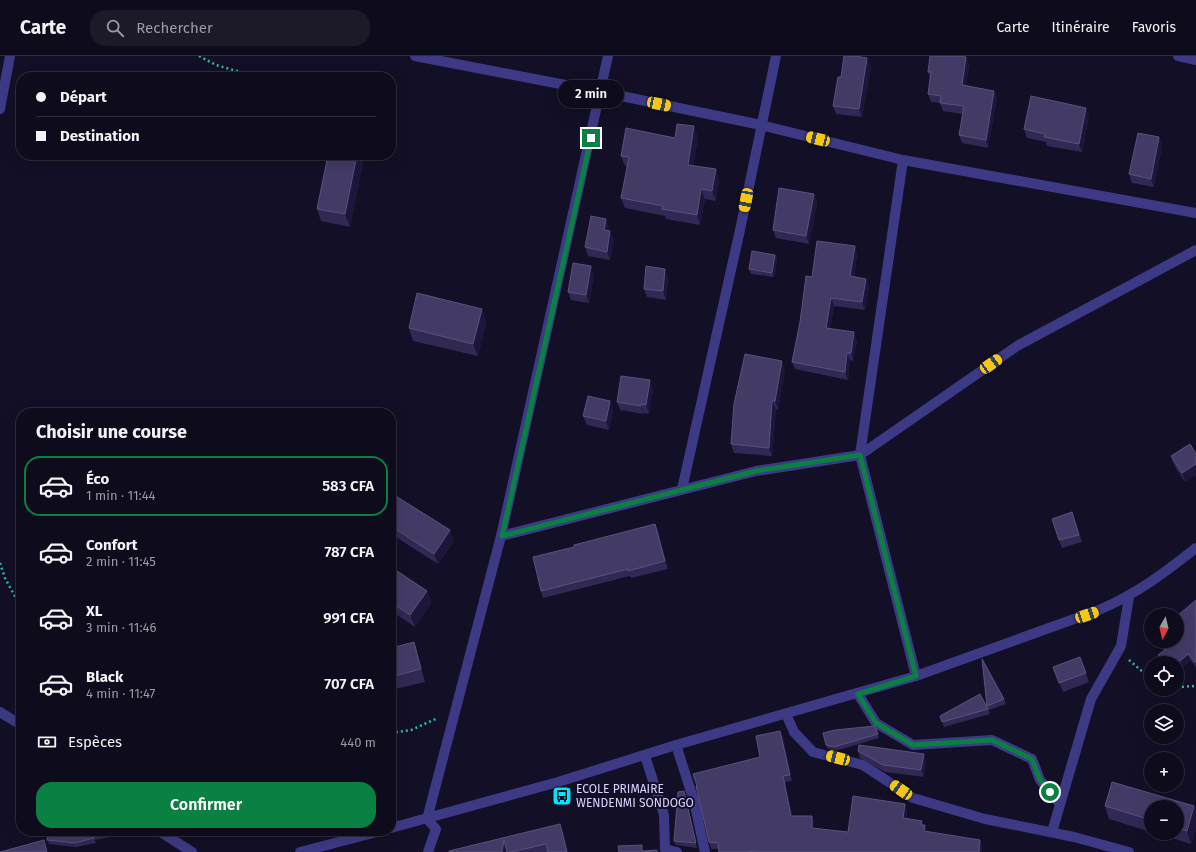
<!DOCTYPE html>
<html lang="fr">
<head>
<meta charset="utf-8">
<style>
	:root { --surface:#0e0b1c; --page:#1c1929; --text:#f1f3f6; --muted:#9b9ba3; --line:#2e2b3b; --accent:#0b8043 }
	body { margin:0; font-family:"Fira Sans",sans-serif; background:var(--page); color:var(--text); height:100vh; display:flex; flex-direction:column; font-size:15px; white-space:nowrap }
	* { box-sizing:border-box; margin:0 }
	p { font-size:13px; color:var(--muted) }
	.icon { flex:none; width:22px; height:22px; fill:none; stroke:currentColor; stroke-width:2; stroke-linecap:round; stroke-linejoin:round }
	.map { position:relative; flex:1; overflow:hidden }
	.panel { position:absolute; left:16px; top:352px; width:380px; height:428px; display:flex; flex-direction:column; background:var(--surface); border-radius:16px; box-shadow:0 4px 16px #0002,0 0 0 1px var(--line) }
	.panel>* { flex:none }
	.top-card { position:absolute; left:16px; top:16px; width:380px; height:88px; border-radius:16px; box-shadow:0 4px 16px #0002,0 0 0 1px var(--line); display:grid; align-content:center; height:88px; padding:0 20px; background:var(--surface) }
	.needle { width:26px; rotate:188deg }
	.controls { position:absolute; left:1144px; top:552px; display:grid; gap:8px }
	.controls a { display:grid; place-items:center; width:40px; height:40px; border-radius:50%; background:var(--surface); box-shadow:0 4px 16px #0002,0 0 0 1px var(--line); font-size:20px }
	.end { position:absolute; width:18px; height:18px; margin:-9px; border:5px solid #0b8043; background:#fff; box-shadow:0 0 0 2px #fff }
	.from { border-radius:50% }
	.bubble { position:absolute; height:28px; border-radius:14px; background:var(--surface); box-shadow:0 4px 16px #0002,0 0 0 1px var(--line); font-size:13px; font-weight:600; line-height:28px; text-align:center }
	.car { position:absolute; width:12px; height:24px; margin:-12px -6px; border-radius:5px; box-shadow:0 0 3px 1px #0007; background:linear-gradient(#f5c518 24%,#345 0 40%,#f5c518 0 76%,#345 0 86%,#f5c518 0) }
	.top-card b { display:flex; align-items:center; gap:14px; height:38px; font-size:15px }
	.top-card b+b { border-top:1px solid var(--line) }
	.top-card i { width:10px; height:10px; background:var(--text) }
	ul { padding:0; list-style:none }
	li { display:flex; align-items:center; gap:12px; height:60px; margin:0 8px 6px; padding:0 12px; border:2px solid transparent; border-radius:16px }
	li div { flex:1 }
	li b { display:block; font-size:15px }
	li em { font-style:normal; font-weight:600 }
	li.on { border-color:var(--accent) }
	li>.icon { width:36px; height:36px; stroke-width:1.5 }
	h2 { padding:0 20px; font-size:18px; line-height:48px }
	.pay { display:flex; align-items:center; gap:10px; height:44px; padding:0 20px; font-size:15px }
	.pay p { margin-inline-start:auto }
	.primary-button { display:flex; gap:8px; margin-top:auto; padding:8px 20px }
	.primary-button a { flex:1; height:46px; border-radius:16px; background:var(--accent); color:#fff; font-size:16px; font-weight:600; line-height:46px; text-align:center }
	header { display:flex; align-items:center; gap:24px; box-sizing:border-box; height:56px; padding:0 20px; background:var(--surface); border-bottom:1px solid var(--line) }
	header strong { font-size:19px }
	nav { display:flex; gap:22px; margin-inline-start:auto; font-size:14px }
	.search { width:280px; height:36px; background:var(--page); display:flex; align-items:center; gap:10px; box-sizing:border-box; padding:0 14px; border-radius:16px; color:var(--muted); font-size:15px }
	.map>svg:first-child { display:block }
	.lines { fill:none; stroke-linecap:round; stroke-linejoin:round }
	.path { stroke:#2fb8b0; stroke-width:2.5; stroke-dasharray:2 3; stroke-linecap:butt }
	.minor { stroke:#3d3a85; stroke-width:10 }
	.wall { fill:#312854 }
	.shaded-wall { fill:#1d163a }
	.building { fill:#433a66; stroke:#5a527e }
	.route { stroke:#0b8043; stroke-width:5 }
	.labels { text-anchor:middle; stroke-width:4; stroke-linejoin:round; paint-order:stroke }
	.poi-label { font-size:12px; fill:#d9d4ff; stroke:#130f26; text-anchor:start }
</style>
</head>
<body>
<header>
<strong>Carte</strong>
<div class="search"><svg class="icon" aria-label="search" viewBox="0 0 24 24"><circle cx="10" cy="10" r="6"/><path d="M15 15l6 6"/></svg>Rechercher</div>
<nav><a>Carte</a><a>Itinéraire</a><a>Favoris</a></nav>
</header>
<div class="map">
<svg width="1196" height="796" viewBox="0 0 1196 796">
	<rect width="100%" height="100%" fill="#130f26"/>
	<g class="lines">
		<g class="path">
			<polyline points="199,0 216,9 244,17"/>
			<polyline points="0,507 5,522 18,546 21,547"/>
			<polyline points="1129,604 1151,623"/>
			<polyline points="1177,631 1196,630"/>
			<polyline points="391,677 411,674 438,662"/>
		</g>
		<g class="minor">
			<polyline points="415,0 602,36 761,69 903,104 1196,157"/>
			<polyline points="1178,0 1196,4"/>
			<polyline points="0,53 10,0"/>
			<polyline points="903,104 860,399 1017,290 1196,194"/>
			<polyline points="682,433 740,174 776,0"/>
			<polyline points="501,480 756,415 860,399 916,620"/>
			<polyline points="858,638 876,667 913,689 992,684 1032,703 1040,724 1060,748"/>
			<polyline points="0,656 21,669"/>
			<polyline points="786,658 794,676 813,696 863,709 913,742 985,763 1074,781 1129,796"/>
			<polyline points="676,689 694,745 705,796"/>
			<polyline points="645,700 664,759 665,793 677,796"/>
			<path d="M391,772L558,726L676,689L916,620L1099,554C1138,537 1163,518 1196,492"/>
			<polyline points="159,775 192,796"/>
			<polyline points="1052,776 1091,643 1121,590 1129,541"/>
			<polyline points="300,796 381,775"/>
			<polyline points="428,796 436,773 427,763 501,480 608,0"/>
		</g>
	</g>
	<g class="wall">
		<polygon points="966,1 969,9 966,29 994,35 997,42 988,92 962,87 959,79 963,58 943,55 940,47 931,46 928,38 930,22 928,16"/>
		<polygon points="871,11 862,61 836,58 833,50 841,21"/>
		<polygon points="1086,52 1089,60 1082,96 1047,90 1046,86 1027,82 1024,73"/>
		<polygon points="698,81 693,110 719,124 716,145 705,143 700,169 666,163 665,160 625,152 621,142 627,110 625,110 621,100 675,82"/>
		<polygon points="1159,81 1162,90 1154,131 1132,127 1129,118"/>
		<polygon points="328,99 363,99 364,101 350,171 321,165 317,153"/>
		<polygon points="814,138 817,147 809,188 776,182 773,174"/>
		<polygon points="606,163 609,172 608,175 614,184 610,204 588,200 585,191"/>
		<polygon points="855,190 857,198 854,221 866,223 869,231 865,254 834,250 830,272 857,284 853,305 850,304 848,324 795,313 792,306 812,221"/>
		<polygon points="775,199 777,203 774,221 751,218 749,213"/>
		<polygon points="594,219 589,247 571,244 568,236"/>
		<polygon points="668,221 666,244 647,241 644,233"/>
		<polygon points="482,253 486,266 478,300 413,285 409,272"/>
		<polygon points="785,314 778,354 776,353 772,400 734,397 731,388"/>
		<polygon points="653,333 649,358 644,357 644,358 620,354 617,346"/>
		<polygon points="610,345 613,353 609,374 587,369 583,360"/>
		<polygon points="1196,398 1196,419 1185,426 1174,409 1171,400"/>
		<polygon points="391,437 450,474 454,485 438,508 391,478"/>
		<polygon points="1072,456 1082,486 1062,492 1059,484"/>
		<polygon points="655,468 658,475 668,513 631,522 630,520 543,542 541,535 574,491"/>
		<polygon points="391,511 427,535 431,547 415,571 391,555"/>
		<polygon points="1196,544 1196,611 1191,605 1177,607 1162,607 1158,599 1164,594 1157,585 1177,585"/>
		<polygon points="391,592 418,599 425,626 391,634"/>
		<polygon points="1080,601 1089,626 1063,636 1053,611"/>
		<polygon points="982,603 1004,643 1006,648 989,654 990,658 944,671 940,660 987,651"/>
		<polygon points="875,670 879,682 835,695 828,693 826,689"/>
		<polygon points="783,681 792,725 785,726 792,760 812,760 814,766 814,773 848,776 905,748 907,754 906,763 923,769 927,776 980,784 982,790 982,796 719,796 719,793 711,793 709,786 760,701"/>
		<polygon points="858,695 926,704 924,721 885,716 860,702"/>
		<polygon points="1112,726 1194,750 1196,755 1196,772 1191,788 1156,777 1177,777 1177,751 1151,751 1151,776 1109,763 1105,750"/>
		<polygon points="685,739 697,792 676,789 674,785"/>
		<polygon points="49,775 126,775 126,778 95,784 96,787 76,791 49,788 47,784"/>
		<polygon points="563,775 568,796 507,796 506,794 506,796 449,796"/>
	</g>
	<g class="shaded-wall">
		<polygon points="966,1 969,9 965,37 962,29"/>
		<polygon points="867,2 871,11 862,61 859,53"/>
		<polygon points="994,35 997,42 988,92 986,84"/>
		<polygon points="1086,52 1089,60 1082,96 1079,88"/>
		<polygon points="694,70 698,81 692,119 688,109"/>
		<polygon points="1159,81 1162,90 1154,131 1151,123"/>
		<polygon points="357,99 363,99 364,101 350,171 345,158"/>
		<polygon points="716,113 719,124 716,145 712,135"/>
		<polygon points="701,133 705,143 700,169 697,159"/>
		<polygon points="814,138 817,147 809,188 806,180"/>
		<polygon points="606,163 609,172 607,182 604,174"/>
		<polygon points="610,175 614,184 610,204 607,196"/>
		<polygon points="855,190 857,198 853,228 850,220"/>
		<polygon points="775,199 777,203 774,221 772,217"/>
		<polygon points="591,210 594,219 589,247 586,239"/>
		<polygon points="665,213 668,221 666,244 663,235"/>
		<polygon points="866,223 869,231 865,254 862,246"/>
		<polygon points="831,242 834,250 829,279 826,272"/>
		<polygon points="482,253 486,266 478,300 473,288"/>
		<polygon points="854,276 857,284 853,305 851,297"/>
		<polygon points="847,297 850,304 848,324 845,316"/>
		<polygon points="782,305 785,314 778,354 775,345"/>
		<polygon points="650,324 653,333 649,358 646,349"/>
		<polygon points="610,345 613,353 609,374 606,365"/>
		<polygon points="772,345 776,353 772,400 769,392"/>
		<polygon points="641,348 644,357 644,358 641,350"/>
		<polygon points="1196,408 1196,419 1185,426 1182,417"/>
		<polygon points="655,468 658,475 668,513 665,505"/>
		<polygon points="450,474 454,485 438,508 434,498"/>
		<polygon points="427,535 431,547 415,571 410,559"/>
		<polygon points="414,586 418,599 425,626 421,613"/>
		<polygon points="1188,598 1191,605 1177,616 1177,608"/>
		<polygon points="780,675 783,681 792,725 790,719"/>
		<polygon points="924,698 926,704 924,721 921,714"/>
		<polygon points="783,720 785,726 794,766 791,760"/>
		<polygon points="905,748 907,754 906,769 903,762"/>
		<polygon points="1194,750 1196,755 1196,772 1191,788 1187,775"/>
		<polygon points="812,760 814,766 814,779 812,772"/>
		<polygon points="922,765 924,771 925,769 927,776 926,782 921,769"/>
		<polygon points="560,768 563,775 568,796 567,796"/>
		<polygon points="504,784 507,791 506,796 502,796"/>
		<polygon points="980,784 982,790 982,796 979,796"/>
	</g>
	<g class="building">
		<polygon points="844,0 855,0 867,2 859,53 833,50 838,21 841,21"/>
		<polygon points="930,0 960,0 966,1 962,29 994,35 986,84 959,79 964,50 940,47 941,40 928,38 931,16 928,16"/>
		<polygon points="1031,40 1086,52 1079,88 1044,81 1045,78 1024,73"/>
		<polygon points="677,68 694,70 688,109 716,113 712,135 701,133 697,159 662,153 663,150 621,142 629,101 621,100 626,72 675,82"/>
		<polygon points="1138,77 1159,81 1151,123 1129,118"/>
		<polygon points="328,99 357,99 345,158 317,153"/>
		<polygon points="779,132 814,138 806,180 773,174"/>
		<polygon points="591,160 606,163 604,174 610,175 607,196 585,191"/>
		<polygon points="817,185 855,190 850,220 866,223 862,246 831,242 826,272 854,276 851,297 847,297 845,316 792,306 800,266 806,220 812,221"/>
		<polygon points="752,195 775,199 772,217 749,213"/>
		<polygon points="573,207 591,210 586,239 568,236"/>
		<polygon points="646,210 665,213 663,235 644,233"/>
		<polygon points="417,237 482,253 473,288 409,272"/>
		<polygon points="745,298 782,305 775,345 772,345 769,392 731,388 734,348"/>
		<polygon points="621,320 650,324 646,349 641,348 641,350 617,346"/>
		<polygon points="588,340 610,345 606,365 583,360"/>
		<polygon points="1190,388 1196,398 1196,408 1182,417 1171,400"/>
		<polygon points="391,437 450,474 434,498 391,470"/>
		<polygon points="1072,456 1079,479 1059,484 1052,463"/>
		<polygon points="655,468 665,505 628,515 628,513 541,535 533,501 574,491 574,489"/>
		<polygon points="391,511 427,535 410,559 391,546"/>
		<polygon points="1196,544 1196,605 1195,606 1188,598 1177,608 1177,607 1166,607 1158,599 1166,593 1160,585 1177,585 1177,560"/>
		<polygon points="414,586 421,613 391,621 391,592"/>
		<polygon points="1080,601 1086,617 1059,627 1053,611"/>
		<polygon points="982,603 1004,643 987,650"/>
		<polygon points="980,638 988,653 942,666 940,660"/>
		<polygon points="875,670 878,678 834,691 826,689 823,677 835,674"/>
		<polygon points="780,675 790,719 783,720 791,760 812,760 812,772 848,776 853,740 905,748 903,762 922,765 921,769 925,769 924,775 980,784 979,796 755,796 755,795 748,796 719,796 718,787 709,786 696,730 697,730 693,718 760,701 756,680"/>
		<polygon points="859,689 924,698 921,714 883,709 858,695"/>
		<polygon points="1112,726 1194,750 1187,775 1177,772 1177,751 1151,751 1151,764 1105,750"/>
		<polygon points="684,735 696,787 674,785 678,736"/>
		<polygon points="560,768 567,796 548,796 546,788 511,796 507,796 504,784 502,796 449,796 449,795"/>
		<polygon points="49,775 116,775 94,780 94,782 75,787 47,784"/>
		<polygon points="44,784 47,796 0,796"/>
		<polygon points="642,789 642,795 657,794 657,796 619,796 618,790"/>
	</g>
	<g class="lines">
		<polyline class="route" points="591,82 502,480 756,415 860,399 916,620 858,638 876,667 913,689 992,684 1032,703 1040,724 1050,736"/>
	</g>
	<defs>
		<g id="bus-square" transform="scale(1)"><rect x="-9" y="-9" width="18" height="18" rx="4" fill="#00e5ff" stroke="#130f26"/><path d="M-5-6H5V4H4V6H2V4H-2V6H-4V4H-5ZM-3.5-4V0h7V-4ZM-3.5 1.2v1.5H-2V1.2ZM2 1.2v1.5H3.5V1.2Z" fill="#111"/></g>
	</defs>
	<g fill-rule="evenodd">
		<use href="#bus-square" x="562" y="740"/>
	</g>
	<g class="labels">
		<g class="poi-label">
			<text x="576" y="737">ECOLE PRIMAIRE<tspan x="576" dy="14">WENDENMI SONDOGO</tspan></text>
		</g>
	</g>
</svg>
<div class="controls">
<a><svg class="needle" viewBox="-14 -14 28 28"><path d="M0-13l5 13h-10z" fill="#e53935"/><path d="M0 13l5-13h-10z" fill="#9b9ba3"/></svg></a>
<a><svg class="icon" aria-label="locate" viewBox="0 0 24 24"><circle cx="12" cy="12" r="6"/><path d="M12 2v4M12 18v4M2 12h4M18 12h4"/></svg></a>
<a><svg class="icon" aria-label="layers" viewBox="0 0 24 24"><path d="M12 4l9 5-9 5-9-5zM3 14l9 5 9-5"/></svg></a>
<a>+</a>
<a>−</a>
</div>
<i class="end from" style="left:1050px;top:736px"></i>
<i class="end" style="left:591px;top:82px"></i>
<div class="bubble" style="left:558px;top:24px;width:66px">2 min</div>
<i class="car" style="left:659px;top:48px;rotate:102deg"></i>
<i class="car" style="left:818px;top:83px;rotate:284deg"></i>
<i class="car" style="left:746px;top:144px;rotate:191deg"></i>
<i class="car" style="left:991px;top:308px;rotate:55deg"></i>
<i class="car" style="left:1087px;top:559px;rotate:71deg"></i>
<i class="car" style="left:838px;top:702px;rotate:285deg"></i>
<i class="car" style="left:901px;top:734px;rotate:304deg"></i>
<div class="top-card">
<b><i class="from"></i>Départ</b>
<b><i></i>Destination</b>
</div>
<section class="panel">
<h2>Choisir une course</h2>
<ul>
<li class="on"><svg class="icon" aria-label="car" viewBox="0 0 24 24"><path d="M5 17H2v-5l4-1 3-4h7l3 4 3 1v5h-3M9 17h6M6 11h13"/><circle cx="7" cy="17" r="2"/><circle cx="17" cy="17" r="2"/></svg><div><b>Éco</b><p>1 min · 11:44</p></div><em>583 CFA</em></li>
<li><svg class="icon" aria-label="car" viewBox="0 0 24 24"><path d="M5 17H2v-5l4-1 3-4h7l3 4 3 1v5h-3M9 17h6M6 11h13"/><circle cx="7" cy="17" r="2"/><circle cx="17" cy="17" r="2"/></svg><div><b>Confort</b><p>2 min · 11:45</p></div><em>787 CFA</em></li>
<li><svg class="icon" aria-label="car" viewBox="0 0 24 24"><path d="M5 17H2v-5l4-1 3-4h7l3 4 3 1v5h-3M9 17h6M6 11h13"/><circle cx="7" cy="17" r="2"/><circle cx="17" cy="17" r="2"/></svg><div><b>XL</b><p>3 min · 11:46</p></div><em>991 CFA</em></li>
<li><svg class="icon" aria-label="car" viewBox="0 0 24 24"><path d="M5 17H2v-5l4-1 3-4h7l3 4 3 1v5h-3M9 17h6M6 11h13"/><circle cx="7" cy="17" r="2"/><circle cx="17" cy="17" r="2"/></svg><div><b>Black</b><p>4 min · 11:47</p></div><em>707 CFA</em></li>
</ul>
<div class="pay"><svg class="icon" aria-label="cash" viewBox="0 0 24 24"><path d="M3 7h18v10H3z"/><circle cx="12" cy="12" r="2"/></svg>Espèces<p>440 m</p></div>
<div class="primary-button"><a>Confirmer</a></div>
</section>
</div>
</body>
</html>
